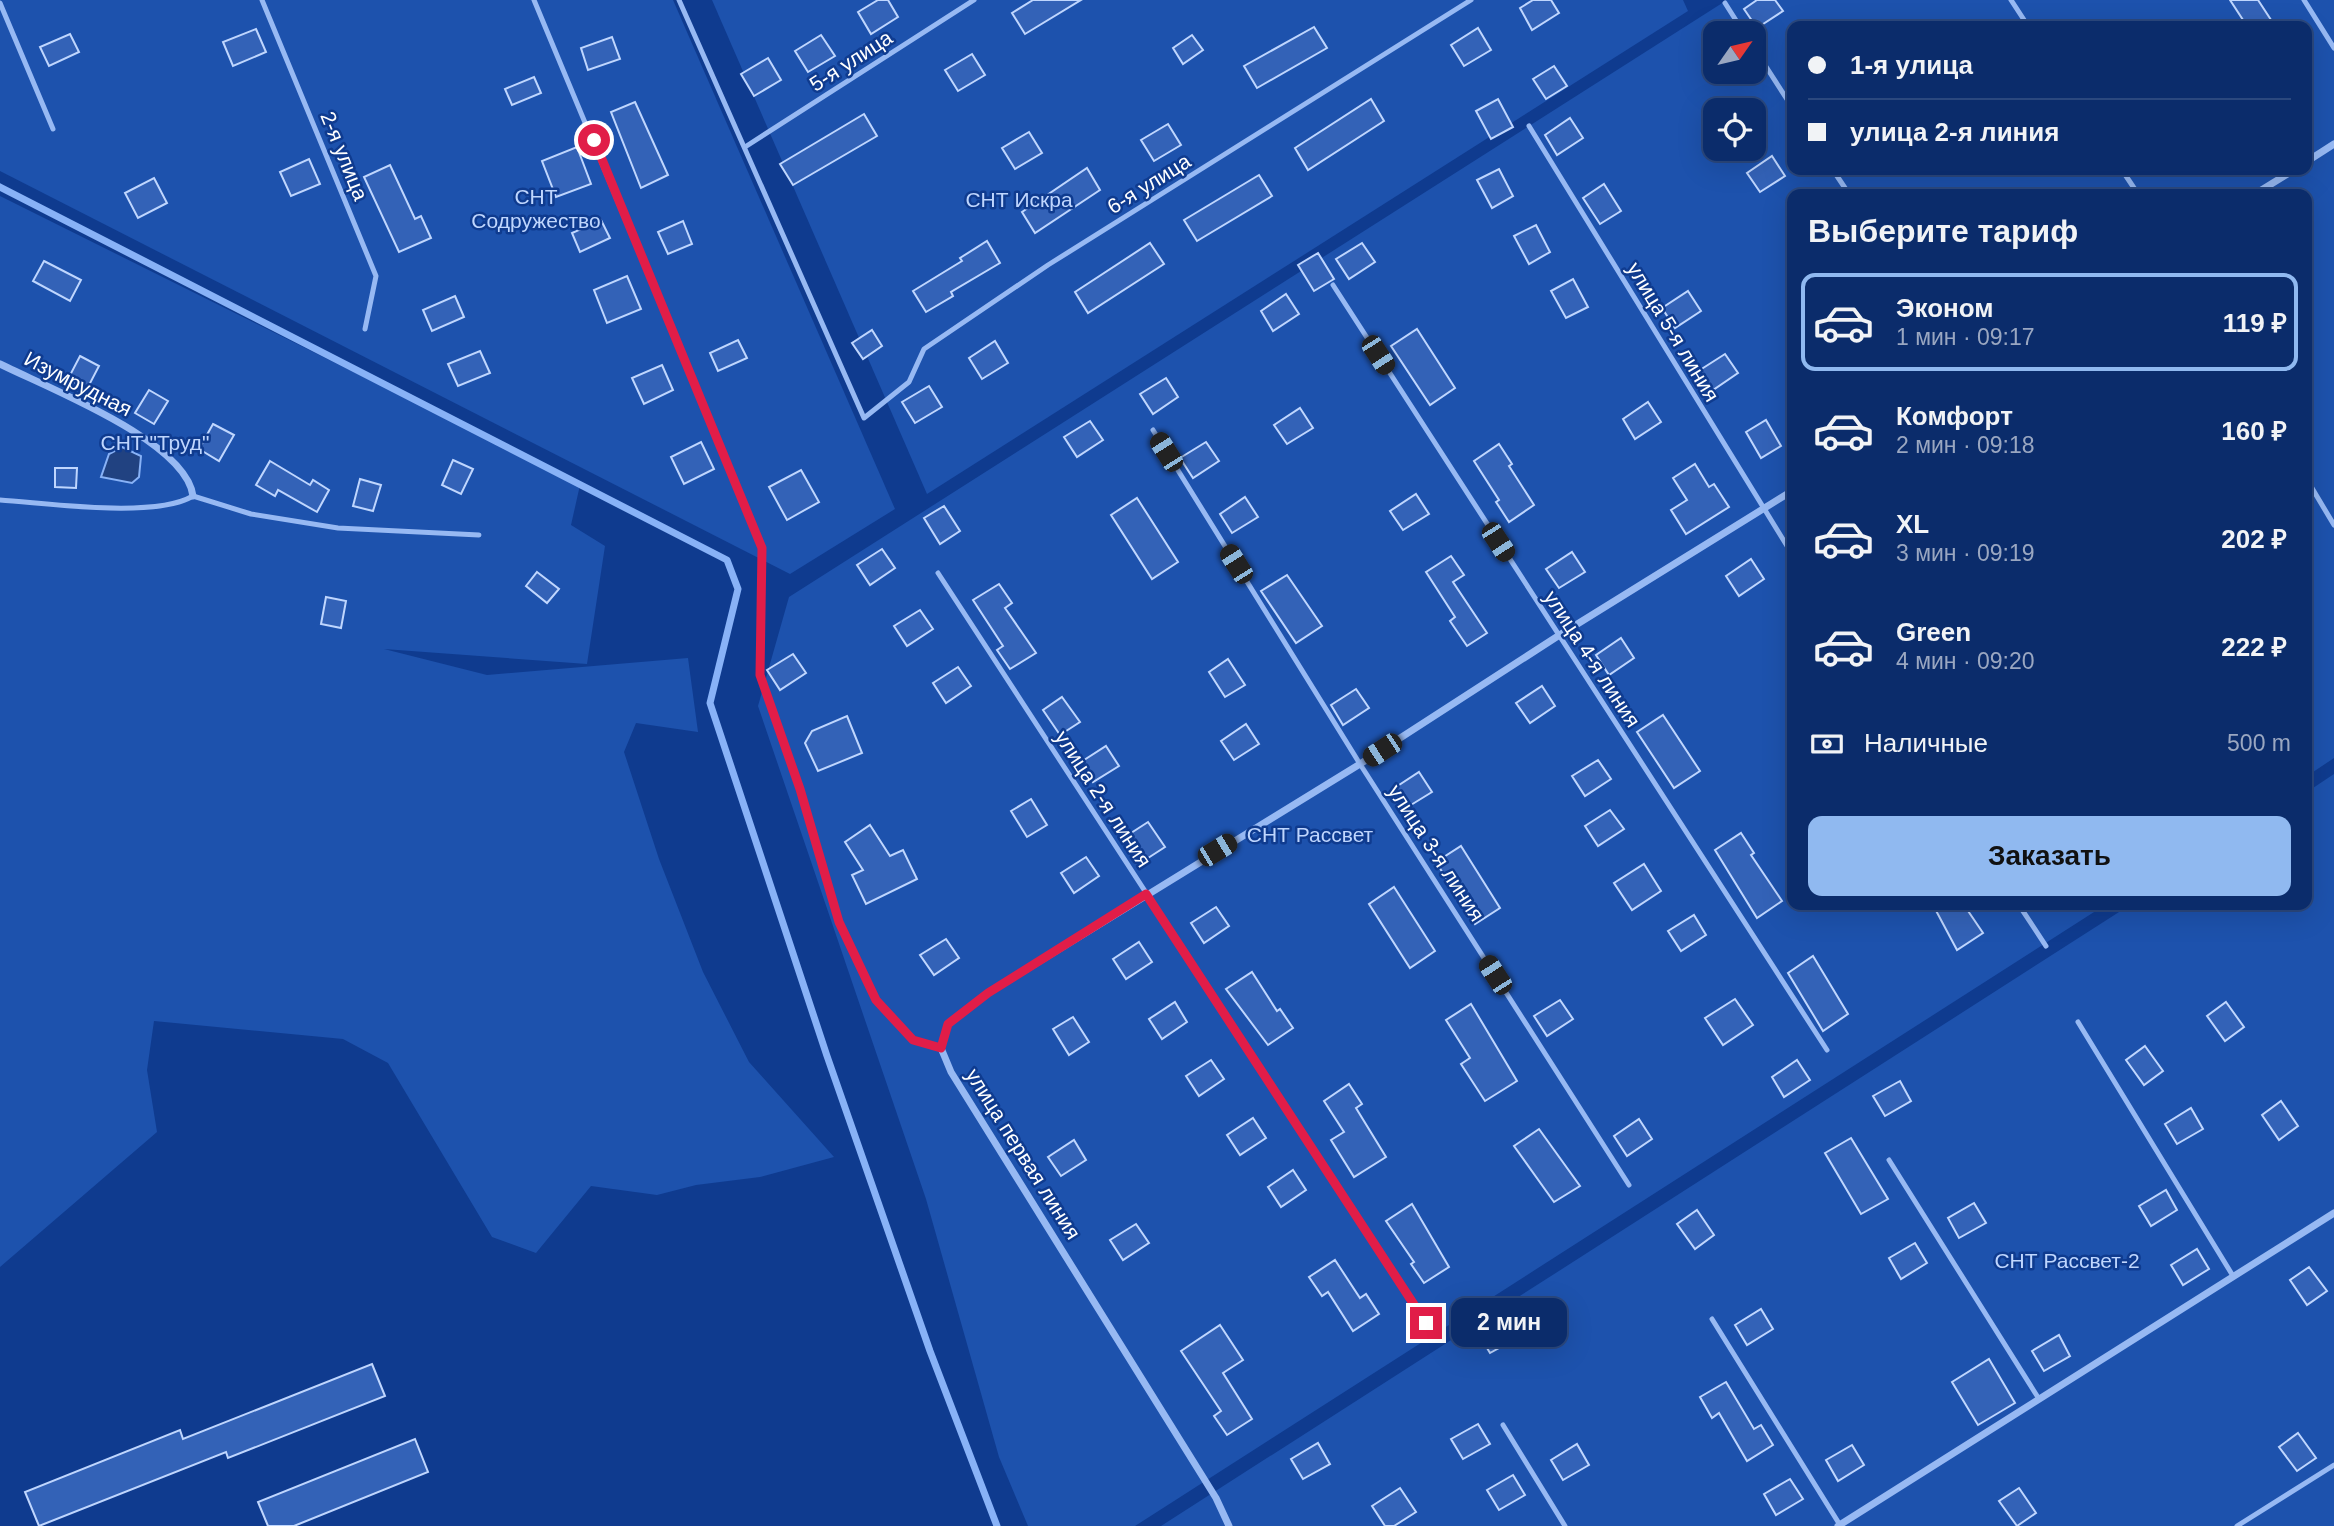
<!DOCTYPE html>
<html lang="ru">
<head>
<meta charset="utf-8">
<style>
	:root { --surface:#0b2c6b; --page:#193873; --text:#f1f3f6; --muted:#9aa7c1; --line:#2b487e; --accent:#90b9f0 }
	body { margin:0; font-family:Arial,sans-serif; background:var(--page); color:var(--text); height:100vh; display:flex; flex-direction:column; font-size:26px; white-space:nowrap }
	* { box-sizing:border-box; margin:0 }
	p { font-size:23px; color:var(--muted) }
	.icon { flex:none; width:38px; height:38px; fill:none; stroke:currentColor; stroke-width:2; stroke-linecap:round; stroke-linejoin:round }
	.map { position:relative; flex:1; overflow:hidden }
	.drawer { position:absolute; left:1787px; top:189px; width:525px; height:721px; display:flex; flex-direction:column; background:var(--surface); border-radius:14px; box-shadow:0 7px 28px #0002,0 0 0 2px var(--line) }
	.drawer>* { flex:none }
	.top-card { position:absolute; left:1787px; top:21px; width:525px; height:154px; border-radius:14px; box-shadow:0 7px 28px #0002,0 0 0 2px var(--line); display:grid; align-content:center; height:154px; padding:0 21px; background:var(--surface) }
	.needle { width:46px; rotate:56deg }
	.fabs { position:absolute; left:1703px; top:21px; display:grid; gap:14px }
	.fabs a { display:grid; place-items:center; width:63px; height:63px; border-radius:14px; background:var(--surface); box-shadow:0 7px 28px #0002,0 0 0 2px var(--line); font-size:35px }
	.end { position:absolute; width:32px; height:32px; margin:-16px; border:9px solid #e11d48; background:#fff; box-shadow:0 0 0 4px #fff }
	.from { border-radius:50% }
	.bubble { position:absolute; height:49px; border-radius:14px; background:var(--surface); box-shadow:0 7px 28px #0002,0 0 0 2px var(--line); font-size:23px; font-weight:800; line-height:49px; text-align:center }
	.car { position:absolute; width:21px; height:42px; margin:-21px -10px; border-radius:9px; box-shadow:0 0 5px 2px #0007; background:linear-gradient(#222 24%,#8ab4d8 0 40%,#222 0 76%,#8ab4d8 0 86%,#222 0) }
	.top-card b { display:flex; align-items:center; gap:24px; height:66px; font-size:26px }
	.top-card b+b { border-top:2px solid var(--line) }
	.top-card i { width:18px; height:18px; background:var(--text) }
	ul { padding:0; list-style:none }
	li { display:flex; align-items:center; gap:21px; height:98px; margin:0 14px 10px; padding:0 7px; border:4px solid transparent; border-radius:14px }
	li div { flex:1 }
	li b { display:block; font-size:26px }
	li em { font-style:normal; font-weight:800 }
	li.active { border-color:var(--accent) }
	li>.icon { width:63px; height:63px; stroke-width:1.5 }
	h2 { padding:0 21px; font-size:32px; line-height:84px }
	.pay { display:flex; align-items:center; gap:18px; height:77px; padding:0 21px; font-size:26px }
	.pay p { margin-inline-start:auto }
	.button { display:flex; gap:14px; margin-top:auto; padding:14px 21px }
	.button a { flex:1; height:80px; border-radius:14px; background:var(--accent); color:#111; font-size:28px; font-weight:800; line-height:80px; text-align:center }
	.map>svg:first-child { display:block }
	.green { fill:#1d52ad; fill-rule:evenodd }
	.water { fill:#214281; stroke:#88b2f7; stroke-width:2 }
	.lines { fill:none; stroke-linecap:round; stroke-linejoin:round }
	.stream { stroke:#88b2f7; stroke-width:7 }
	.building { fill:#3362b7; stroke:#bfd6fe; stroke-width:2 }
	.service { stroke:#97b9f3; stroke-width:5 }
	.minor { stroke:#97b9f3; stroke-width:7 }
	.route { stroke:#e11d48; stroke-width:9 }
	.labels { text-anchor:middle; stroke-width:5; stroke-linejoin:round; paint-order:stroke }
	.street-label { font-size:21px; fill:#fff; stroke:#0f3b8f }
	.park-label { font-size:21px; fill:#bfd6fe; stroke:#0f3b8f }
</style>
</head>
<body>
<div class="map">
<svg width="2334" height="1526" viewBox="0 0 2334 1526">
	<rect width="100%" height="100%" fill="#0f3b8f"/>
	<g class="green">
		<polygon points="0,0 673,0 895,509 790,574 0,171"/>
		<polygon points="712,0 1683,0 1688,11 927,494"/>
		<path d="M1727,0H2334V758L2307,776L2306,194H1792V905H2105L1135,1526H1028L999,1457L926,1199L758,706L789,597ZM1792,26H2306V170H1792ZM1715,33H1754V72H1715ZM1715,110H1754V149H1715Z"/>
		<polygon points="0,196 580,485 571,525 605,546 587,664 384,649 487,675 688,658 698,732 636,723 624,752 659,859 703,972 749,1062 834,1157 760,1177 696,1185 657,1195 591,1186 536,1253 492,1237 388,1063 343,1039 154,1021 147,1070 157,1132 0,1267"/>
		<polygon points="2334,774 2334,1526 1161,1526 2130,905 2306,905 2307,792"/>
	</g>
	<polygon class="water" points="122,447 141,456 139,477 132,483 101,477 109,454"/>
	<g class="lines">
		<polyline class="stream" points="0,187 727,560 738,589 710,703 827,1056 930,1351 997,1526"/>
	</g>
	<g class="building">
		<polygon points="878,0 888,0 898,17 871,34 858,12"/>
		<polygon points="1033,0 1081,0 1025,34 1012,13"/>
		<polygon points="1533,0 1551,0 1559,13 1532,30 1520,8"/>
		<polygon points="1757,0 1775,0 1783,11 1757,28 1744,9"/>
		<polygon points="2230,0 2258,0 2275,26 2247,26"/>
		<polygon points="1314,27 1327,48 1257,88 1244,66"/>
		<polygon points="1478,28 1491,50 1464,66 1451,45"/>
		<polygon points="256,29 266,52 233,66 223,42"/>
		<polygon points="70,34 79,52 49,66 40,47"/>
		<polygon points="821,35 835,56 808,72 795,51"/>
		<polygon points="1192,35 1203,50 1183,64 1173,48"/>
		<polygon points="612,37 620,59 588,70 581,48"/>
		<polygon points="972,54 985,75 958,91 945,70"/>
		<polygon points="768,58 781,80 754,96 741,74"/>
		<polygon points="1554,66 1567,86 1546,99 1533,79"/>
		<polygon points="534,77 541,93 512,105 505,89"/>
		<polygon points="1371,99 1384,121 1308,170 1295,148"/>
		<polygon points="1498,99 1513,127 1491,139 1476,111"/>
		<polygon points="635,102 668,175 641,188 611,112"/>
		<polygon points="864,114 877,136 793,185 780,164"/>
		<polygon points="1570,118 1583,138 1557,155 1545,135"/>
		<polygon points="1168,124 1181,145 1154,161 1141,140"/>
		<polygon points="1029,132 1042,153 1015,169 1002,148"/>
		<polygon points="577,147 591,184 556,197 542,161"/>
		<polygon points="1772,156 1785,176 1760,192 1747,173"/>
		<polygon points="309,159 320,184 291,196 280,172"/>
		<polygon points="390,165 415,219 421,216 431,238 399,252 364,177"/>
		<polygon points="1087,168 1100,190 1035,233 1022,212"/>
		<polygon points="1499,169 1513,196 1492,208 1477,180"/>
		<polygon points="1259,175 1272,196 1197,241 1184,220"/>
		<polygon points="154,178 167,203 138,218 125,193"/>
		<polygon points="1604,184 1621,211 1600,224 1583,198"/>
		<polygon points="601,220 610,238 580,252 572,233"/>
		<polygon points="683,221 692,244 668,254 658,232"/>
		<polygon points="1536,225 1550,252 1529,264 1514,236"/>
		<polygon points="987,241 1000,263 951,292 953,296 926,312 913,291 962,261 960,258"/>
		<polygon points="1150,243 1164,264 1088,313 1075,292"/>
		<polygon points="1362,243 1375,262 1349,279 1336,259"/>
		<polygon points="1318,253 1334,279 1314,291 1298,265"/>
		<polygon points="44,261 81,280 70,301 33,281"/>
		<polygon points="627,276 641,309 607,323 594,290"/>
		<polygon points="1573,279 1588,307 1566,318 1551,291"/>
		<polygon points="1688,291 1701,311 1675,328 1662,308"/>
		<polygon points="1286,294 1299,314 1273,331 1261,311"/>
		<polygon points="455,296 464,317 432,331 423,310"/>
		<polygon points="1417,329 1455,388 1430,405 1391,346"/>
		<polygon points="872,330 882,346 863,359 852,343"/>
		<polygon points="738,340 747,358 718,371 710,353"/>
		<polygon points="995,341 1008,363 982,379 969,358"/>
		<polygon points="480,351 490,373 458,386 448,364"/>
		<polygon points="1725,354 1738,373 1713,390 1700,370"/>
		<polygon points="80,356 99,366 87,389 68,379"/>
		<polygon points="662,365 673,390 644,404 632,378"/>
		<polygon points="1166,378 1178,397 1153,414 1140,394"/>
		<polygon points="929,386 942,407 915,423 902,402"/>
		<polygon points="149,390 168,401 154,424 135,413"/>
		<polygon points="1648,402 1661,422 1635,439 1623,419"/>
		<polygon points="1300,408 1313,428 1287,444 1274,425"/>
		<polygon points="1766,420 1781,446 1761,458 1746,432"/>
		<polygon points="1090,421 1103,440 1077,457 1064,437"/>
		<polygon points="213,424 234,435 219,461 199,449"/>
		<polygon points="701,442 714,469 684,484 671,457"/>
		<polygon points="1206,442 1219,461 1193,478 1180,458"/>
		<polygon points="1499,444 1512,464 1509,466 1534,505 1509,522 1496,502 1499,500 1474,461"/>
		<polygon points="453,460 473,469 461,494 442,485"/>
		<polygon points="270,461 310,485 313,480 329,490 317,512 278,490 275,496 256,485"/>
		<polygon points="1695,464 1709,487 1714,484 1729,507 1686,534 1671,510 1687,500 1673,478"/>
		<polygon points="55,468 77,468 76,488 55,487"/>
		<polygon points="801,470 819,502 787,520 769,487"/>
		<polygon points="360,479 381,485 373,511 353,506"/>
		<polygon points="1416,494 1429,514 1403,530 1390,511"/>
		<polygon points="1245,497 1258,517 1232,533 1220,514"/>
		<polygon points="1137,498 1178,562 1152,579 1111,515"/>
		<polygon points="944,506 960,531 940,544 924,518"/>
		<polygon points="882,549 895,568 870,585 857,565"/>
		<polygon points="1572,552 1585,572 1559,588 1546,569"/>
		<polygon points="1451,556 1464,575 1453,582 1487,633 1467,646 1450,621 1455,617 1426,572"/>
		<polygon points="1751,559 1764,579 1739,596 1726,576"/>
		<polygon points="537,572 559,589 547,603 526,586"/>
		<polygon points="1287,575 1322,626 1296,643 1261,591"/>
		<polygon points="999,584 1012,603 1005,608 1036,653 1010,669 997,650 1003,646 973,600"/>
		<polygon points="326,597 346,601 341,628 321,624"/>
		<polygon points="920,610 933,629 907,646 894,626"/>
		<polygon points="1621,638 1634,658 1609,675 1596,655"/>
		<polygon points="793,654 806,673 780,690 767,670"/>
		<polygon points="1228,659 1245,685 1225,697 1209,672"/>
		<polygon points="958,667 971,686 946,703 933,683"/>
		<polygon points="1542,686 1555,706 1530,723 1516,703"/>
		<polygon points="1356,689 1369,708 1343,725 1331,705"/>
		<polygon points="1062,697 1080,722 1060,735 1043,710"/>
		<polygon points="1663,715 1700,771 1674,788 1637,732"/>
		<polygon points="847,716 862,753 818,771 805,743 812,731"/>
		<polygon points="1246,724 1259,744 1234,760 1221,741"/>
		<polygon points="1106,746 1119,766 1093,782 1081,762"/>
		<polygon points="1598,760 1611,779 1585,796 1572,776"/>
		<polygon points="1419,772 1432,792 1406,808 1393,789"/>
		<polygon points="1031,799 1047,825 1027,837 1011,811"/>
		<polygon points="1610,810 1624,829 1598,846 1585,826"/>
		<polygon points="1148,822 1165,847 1145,860 1128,835"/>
		<polygon points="870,825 890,856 903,850 917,879 866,904 852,875 863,870 845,842"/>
		<polygon points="1741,833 1754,853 1751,855 1782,901 1757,918 1715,850"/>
		<polygon points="1461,846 1500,908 1475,924 1436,862"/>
		<polygon points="1086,857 1099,876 1074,893 1061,873"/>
		<polygon points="1644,864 1661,891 1632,910 1614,883"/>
		<polygon points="1394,887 1435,951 1410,968 1369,904"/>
		<polygon points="1933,905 1964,905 1983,933 1957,950"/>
		<polygon points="1216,907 1229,926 1204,943 1191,923"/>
		<polygon points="1694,915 1706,935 1681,951 1668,931"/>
		<polygon points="946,939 959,958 934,975 920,955"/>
		<polygon points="1139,942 1152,962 1126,979 1113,959"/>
		<polygon points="1813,956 1848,1014 1823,1031 1788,973"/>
		<polygon points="1252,972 1277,1011 1280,1009 1293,1028 1268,1045 1226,989"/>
		<polygon points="1735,999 1753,1025 1723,1045 1705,1018"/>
		<polygon points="1560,1000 1573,1019 1547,1036 1534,1016"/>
		<polygon points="1175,1002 1187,1022 1162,1039 1149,1019"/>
		<polygon points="2226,1002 2244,1027 2225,1041 2207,1016"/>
		<polygon points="1471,1004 1517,1081 1485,1101 1461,1064 1470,1058 1446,1020"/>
		<polygon points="1073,1017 1089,1042 1069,1055 1053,1029"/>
		<polygon points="2145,1046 2163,1071 2144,1085 2126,1060"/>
		<polygon points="1211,1060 1224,1079 1199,1096 1186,1076"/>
		<polygon points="1797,1060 1810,1080 1784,1097 1772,1077"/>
		<polygon points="1900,1081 1911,1101 1885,1116 1873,1096"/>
		<polygon points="1349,1084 1362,1104 1356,1108 1386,1157 1354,1177 1331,1140 1344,1132 1324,1101"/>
		<polygon points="2281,1101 2298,1126 2279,1140 2262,1115"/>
		<polygon points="2191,1108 2203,1129 2177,1144 2165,1124"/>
		<polygon points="1253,1118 1266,1138 1240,1155 1227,1135"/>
		<polygon points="1639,1119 1652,1139 1627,1156 1614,1136"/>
		<polygon points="1539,1129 1580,1186 1554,1202 1514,1146"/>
		<polygon points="1851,1138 1888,1199 1861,1214 1825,1153"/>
		<polygon points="1074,1140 1086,1160 1061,1176 1048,1157"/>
		<polygon points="1293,1170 1306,1190 1281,1207 1268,1187"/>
		<polygon points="2166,1190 2177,1210 2151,1226 2139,1206"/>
		<polygon points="1974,1203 1986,1223 1959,1238 1948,1218"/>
		<polygon points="1412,1204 1449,1267 1424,1283 1411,1264 1414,1262 1386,1221"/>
		<polygon points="1697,1210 1714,1235 1695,1249 1677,1224"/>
		<polygon points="1136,1224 1149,1243 1123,1260 1110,1240"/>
		<polygon points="1915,1243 1927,1263 1901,1279 1889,1258"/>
		<polygon points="2197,1249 2209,1269 2183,1285 2171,1265"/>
		<polygon points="1335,1260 1360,1298 1366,1294 1379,1314 1353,1331 1328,1292 1322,1296 1309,1277"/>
		<polygon points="2309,1267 2327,1291 2307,1305 2290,1280"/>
		<polygon points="1761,1309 1773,1329 1747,1345 1735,1325"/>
		<polygon points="1505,1317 1517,1338 1490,1353 1478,1333"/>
		<polygon points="1220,1325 1243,1360 1223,1373 1252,1419 1227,1435 1214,1416 1221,1411 1181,1351"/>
		<polygon points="2059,1335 2070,1356 2044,1371 2032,1351"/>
		<polygon points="1989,1359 2015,1403 1978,1425 1952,1382"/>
		<polygon points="372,1364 385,1396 228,1458 226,1452 39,1526 25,1492 180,1430 183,1439"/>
		<polygon points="1726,1382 1754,1429 1761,1425 1773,1445 1747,1461 1719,1413 1712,1418 1700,1397"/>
		<polygon points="1478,1424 1490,1444 1463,1459 1451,1439"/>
		<polygon points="2298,1433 2316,1458 2297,1471 2279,1447"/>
		<polygon points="415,1439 428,1472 294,1526 268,1526 258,1502"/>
		<polygon points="1318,1443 1330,1464 1303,1479 1291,1459"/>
		<polygon points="1577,1444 1589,1465 1563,1480 1551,1460"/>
		<polygon points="1852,1445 1864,1465 1838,1481 1826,1460"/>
		<polygon points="1513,1475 1525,1495 1499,1510 1487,1490"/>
		<polygon points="1790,1479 1803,1499 1776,1515 1764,1494"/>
		<polygon points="1400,1488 1416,1512 1394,1526 1385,1526 1372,1506"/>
		<polygon points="2019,1488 2036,1513 2017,1526 1999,1501"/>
	</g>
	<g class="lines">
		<g class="service">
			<polyline points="262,0 376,276 365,329"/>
			<polyline points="534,0 762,548 760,675"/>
			<polyline points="679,0 864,418 909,382 924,349 1048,265 1471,0"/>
			<polyline points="2011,0 2028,26"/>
			<polyline points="2304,0 2334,48"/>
			<polyline points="0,3 53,129"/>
			<polyline points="1725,3 1744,33"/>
			<polyline points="1754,48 1792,107"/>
			<polyline points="1529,126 1792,554"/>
			<polyline points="745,147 974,0"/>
			<polyline points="1833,170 1849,194"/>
			<polyline points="2122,170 2138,194"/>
			<polyline points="1333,285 1827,1050"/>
			<polyline points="1153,430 1360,764 1629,1185"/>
			<polyline points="2306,478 2334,525"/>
			<path d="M0,500C48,503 154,519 193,496L251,514L338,528L479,535"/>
			<polyline points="938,573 1426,1323"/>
			<polyline points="2019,905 2046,946"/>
			<polyline points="2078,1022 2233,1276"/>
			<polyline points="1889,1160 2039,1399"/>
			<polyline points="1712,1319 1840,1525"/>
			<polyline points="1503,1425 1565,1526"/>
			<polyline points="2237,1526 2334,1465"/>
		</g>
		<g class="minor">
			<polyline points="2306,162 2334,144"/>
			<polyline points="2255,194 2294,170"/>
			<path d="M0,364C48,388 186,441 193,496"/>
			<polyline points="760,675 800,789 839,922 876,1000 913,1040 941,1048 951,1072 1216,1498 1229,1526"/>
			<polyline points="941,1048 948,1024 988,993 1360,764 1558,636 1792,491"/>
			<polyline points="1838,1526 2334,1213"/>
		</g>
	</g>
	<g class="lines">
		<polyline class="route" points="594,140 762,548 760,675 800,789 839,922 876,1000 913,1040 941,1048 948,1024 988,993 1146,894 1426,1323"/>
	</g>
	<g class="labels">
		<g class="street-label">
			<text transform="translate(851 61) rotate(-33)" y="7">5-я улица</text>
			<text transform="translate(344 156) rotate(68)" y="7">2-я улица</text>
			<text transform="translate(1149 184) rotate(-32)" y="7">6-я улица</text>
			<text transform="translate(1673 332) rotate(59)" y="7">улица 5-я линия</text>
			<text transform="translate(78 384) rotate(27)" y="7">Изумрудная</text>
			<text transform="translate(1592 659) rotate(57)" y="7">улица 4-я линия</text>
			<text transform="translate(1103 799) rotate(57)" y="7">улица 2-я линия</text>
			<text transform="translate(1436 853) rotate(57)" y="7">улица 3-я линия</text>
			<text transform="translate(1023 1154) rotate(58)" y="7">улица первая линия</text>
		</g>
		<g class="park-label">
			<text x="536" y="204">СНТ<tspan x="536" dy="24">Содружество</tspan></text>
			<text x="1019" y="207">СНТ Искра</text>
			<text x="155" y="450">СНТ "Труд"</text>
			<text x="1310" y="842">СНТ Рассвет</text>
			<text x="2067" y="1268">СНТ Рассвет-2</text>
		</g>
	</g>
</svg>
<div class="fabs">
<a><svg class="needle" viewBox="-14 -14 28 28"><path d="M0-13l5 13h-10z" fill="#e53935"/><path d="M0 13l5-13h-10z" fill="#9aa7c1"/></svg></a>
<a><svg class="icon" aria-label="locate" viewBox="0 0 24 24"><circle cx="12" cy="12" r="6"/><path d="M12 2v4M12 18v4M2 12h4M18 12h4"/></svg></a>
</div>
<i class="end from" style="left:594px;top:140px"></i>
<i class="end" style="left:1426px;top:1323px"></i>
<div class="bubble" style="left:1451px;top:1298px;width:116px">2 мин</div>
<i class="car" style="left:1378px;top:355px;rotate:147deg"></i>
<i class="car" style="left:1166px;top:452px;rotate:328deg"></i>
<i class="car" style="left:1498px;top:542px;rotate:147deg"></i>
<i class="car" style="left:1236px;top:564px;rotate:328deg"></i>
<i class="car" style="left:1382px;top:750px;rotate:237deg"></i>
<i class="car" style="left:1217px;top:850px;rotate:59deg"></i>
<i class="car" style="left:1495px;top:975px;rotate:327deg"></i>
<div class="top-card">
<b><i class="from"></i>1-я улица</b>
<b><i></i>улица 2-я линия</b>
</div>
<section class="drawer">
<h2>Выберите тариф</h2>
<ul>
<li class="active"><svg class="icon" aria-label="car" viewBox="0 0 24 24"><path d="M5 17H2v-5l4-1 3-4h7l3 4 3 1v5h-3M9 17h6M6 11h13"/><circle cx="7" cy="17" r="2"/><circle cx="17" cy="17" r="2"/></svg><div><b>Эконом</b><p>1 мин · 09:17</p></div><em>119 ₽</em></li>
<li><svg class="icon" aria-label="car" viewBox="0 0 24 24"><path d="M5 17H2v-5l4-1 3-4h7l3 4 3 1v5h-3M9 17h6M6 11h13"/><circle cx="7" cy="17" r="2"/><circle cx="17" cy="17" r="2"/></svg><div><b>Комфорт</b><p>2 мин · 09:18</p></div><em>160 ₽</em></li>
<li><svg class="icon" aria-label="car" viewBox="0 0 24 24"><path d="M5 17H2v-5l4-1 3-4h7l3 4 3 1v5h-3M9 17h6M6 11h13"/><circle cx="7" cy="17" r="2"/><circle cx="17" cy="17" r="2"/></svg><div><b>XL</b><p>3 мин · 09:19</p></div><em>202 ₽</em></li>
<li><svg class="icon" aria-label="car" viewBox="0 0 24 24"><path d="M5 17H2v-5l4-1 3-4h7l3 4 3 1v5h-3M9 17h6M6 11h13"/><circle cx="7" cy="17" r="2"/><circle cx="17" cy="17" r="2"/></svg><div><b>Green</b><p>4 мин · 09:20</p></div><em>222 ₽</em></li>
</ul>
<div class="pay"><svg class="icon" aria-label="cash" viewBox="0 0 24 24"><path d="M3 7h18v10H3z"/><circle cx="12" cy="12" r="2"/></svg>Наличные<p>500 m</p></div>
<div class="button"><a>Заказать</a></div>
</section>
</div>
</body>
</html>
